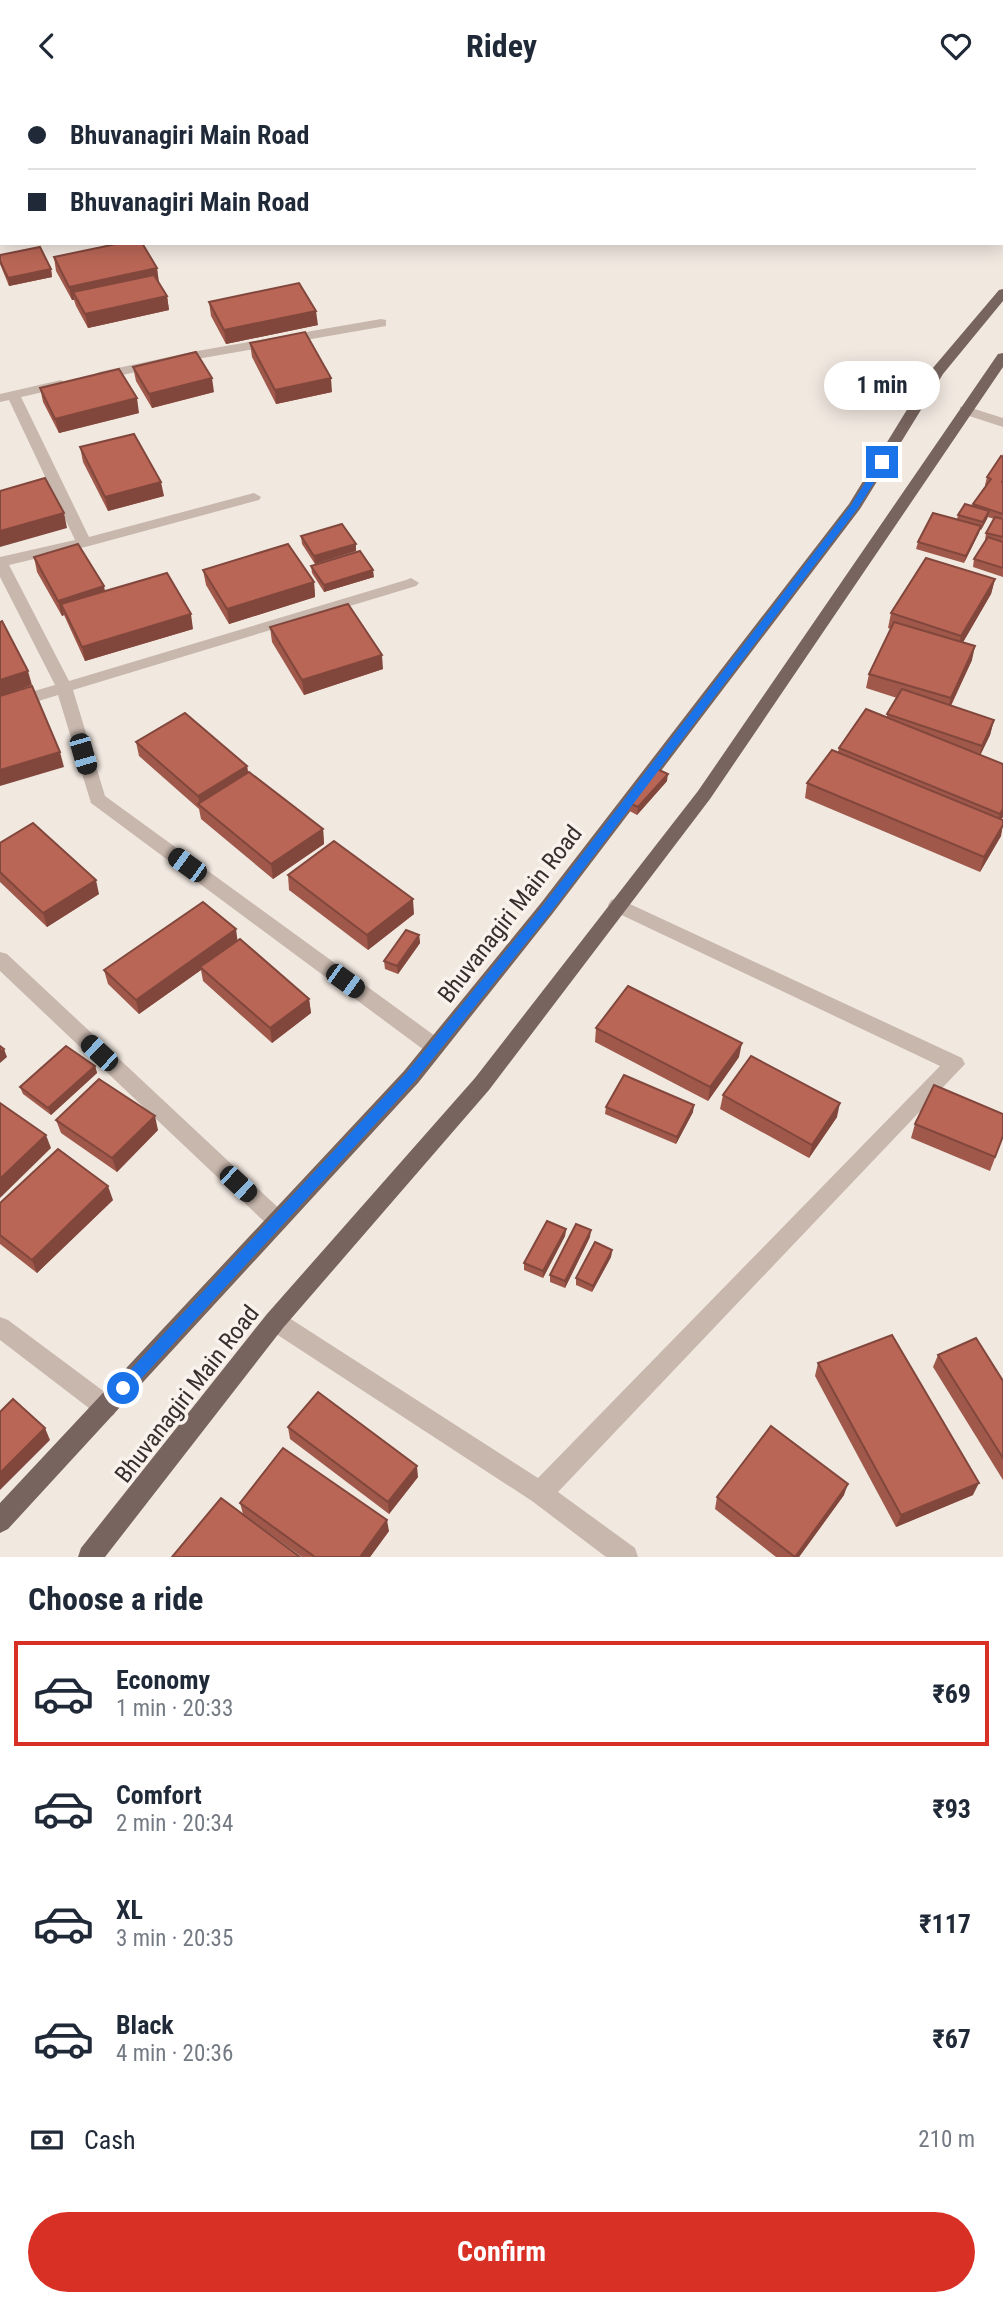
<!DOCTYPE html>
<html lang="en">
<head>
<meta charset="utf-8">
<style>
	:root { --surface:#fff; --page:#f2f2f3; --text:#1f2937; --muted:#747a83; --line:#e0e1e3; --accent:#d93025 }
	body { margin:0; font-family:"Roboto Condensed",sans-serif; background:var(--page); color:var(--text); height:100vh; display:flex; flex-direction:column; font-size:26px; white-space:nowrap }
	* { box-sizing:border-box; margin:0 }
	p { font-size:23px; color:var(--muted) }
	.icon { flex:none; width:38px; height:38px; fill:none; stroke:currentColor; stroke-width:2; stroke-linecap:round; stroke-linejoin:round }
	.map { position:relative; height:1466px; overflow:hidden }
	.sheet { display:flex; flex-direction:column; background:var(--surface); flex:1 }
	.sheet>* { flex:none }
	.guide { position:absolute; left:0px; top:0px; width:1004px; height:154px; box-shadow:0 4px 18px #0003; display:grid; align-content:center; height:154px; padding:0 28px; background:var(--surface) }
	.end { position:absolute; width:32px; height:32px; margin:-16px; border:9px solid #1a73e8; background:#fff; box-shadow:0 0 0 4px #fff }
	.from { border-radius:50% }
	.bubble { position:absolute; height:49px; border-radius:24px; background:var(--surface); box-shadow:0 4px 18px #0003; font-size:23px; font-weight:700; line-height:49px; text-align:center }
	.car { position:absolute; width:21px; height:42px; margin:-21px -10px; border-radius:9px; box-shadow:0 0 5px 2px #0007; background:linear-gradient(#222 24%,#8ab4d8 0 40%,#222 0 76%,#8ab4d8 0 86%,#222 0) }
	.guide b { display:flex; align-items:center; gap:24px; height:66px; font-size:26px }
	.guide b+b { border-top:2px solid var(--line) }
	.guide i { width:18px; height:18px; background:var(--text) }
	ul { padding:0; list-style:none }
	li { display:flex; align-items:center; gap:21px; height:105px; margin:0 14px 10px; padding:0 14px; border:4px solid transparent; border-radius:0px }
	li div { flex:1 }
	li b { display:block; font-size:26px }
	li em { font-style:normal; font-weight:700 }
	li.current { border-color:var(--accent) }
	li>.icon { width:63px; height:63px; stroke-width:1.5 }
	h2 { padding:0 28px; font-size:32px; line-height:84px }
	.pay { display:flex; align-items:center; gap:18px; height:77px; padding:0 28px; font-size:26px }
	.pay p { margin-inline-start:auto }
	.primary-button { display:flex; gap:14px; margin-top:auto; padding:14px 28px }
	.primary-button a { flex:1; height:80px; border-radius:42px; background:var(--accent); color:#fff; font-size:28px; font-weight:700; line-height:80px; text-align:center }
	header { display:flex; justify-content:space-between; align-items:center; height:91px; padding:0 28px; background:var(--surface); font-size:32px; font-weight:700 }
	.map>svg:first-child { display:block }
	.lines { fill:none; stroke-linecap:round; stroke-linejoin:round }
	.minor { fill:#c8b7ad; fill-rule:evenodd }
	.major { fill:#77645e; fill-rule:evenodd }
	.wall { fill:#9f584a }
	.shaded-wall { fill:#82473c }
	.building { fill:#b96656; stroke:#82473c; stroke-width:2 }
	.route { fill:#1a73e8 }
	.labels { text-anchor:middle; stroke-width:7; stroke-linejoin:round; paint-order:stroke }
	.street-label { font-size:24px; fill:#372e2b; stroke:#f9f2ec }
</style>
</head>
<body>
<header><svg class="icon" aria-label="back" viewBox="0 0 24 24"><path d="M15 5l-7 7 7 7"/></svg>Ridey<svg class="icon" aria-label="heart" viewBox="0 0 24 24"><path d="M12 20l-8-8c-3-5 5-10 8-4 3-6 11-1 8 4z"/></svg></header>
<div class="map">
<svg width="1003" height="1466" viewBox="0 0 1003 1466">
	<rect width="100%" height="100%" fill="#f1e8e0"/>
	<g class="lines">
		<g class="minor">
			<polygon points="381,228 386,229 386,235 197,268 99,289 92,285 99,281 197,260"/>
			<polygon points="61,289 68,293 66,296 21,306 89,446 254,402 261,406 259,409 89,455 9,474 69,590 406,489 411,487 419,492 416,495 73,599 105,705 442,950 445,956 442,962 435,964 428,962 91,712 58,604 0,622 0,610 55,594 0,486 0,466 75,449 9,309 0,311 0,303"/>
			<polygon points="965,315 1003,327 1003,336 960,322 960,316"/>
			<polygon points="617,807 962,967 965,973 558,1401 635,1457 638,1466 606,1466 532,1410 267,1237 264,1230 267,1223 275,1220 283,1223 538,1387 940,975 611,819 608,814 611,809"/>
			<polygon points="0,861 7,863 285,1123 289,1130 285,1137 278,1139 271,1137 0,880"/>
			<polygon points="0,1226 8,1229 114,1308 117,1316 114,1324 106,1327 98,1324 0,1249"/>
		</g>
		<g class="major">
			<polygon points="1003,198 1003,210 943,283 860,418 553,822 418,992 8,1438 0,1442 0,1412 404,980 541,812 849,413 932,278 999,199"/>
			<polygon points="1003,262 1003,276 710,708 489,999 283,1237 105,1466 78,1466 81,1457 267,1223 475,987 698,700 998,263"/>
		</g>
	</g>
	<g class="wall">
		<polygon points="0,164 51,178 52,186 9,195 0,173"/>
		<polygon points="54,166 157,177 158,191 167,205 169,219 88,237 76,215 74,209 72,209 56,180"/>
		<polygon points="209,211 318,234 226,253 211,225"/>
		<polygon points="250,252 332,301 276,313 252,266"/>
		<polygon points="133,276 214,301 152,317 136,290"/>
		<polygon points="40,297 139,322 59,342 43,311"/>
		<polygon points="80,356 164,405 108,420 83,371"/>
		<polygon points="1003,363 1003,486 973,476 974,468 986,450 985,449 986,442 994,428 988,426 981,439 980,439 964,472 916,458 918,451 957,428 958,424 972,415 986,394 985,394 987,386 1002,365"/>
		<polygon points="301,445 356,460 315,473 302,453"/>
		<polygon points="34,466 105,500 193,538 85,570 64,524 62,525 37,481"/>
		<polygon points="311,475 374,486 324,501 312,482"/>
		<polygon points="203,479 314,491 315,506 229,533 206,494"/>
		<polygon points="995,488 991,503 963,551 972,569 951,615 994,629 990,644 980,664 1003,726 1001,728 1001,745 980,781 805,707 807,692 838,661 839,657 887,627 887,623 897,607 866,597 869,583 891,538 888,537 891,522"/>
		<polygon points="270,536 383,578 304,604 272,551"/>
		<polygon points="136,651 247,675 248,681 323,738 324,753 273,788 201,728 199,718 139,665"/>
		<polygon points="667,690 637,724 624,717 625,710"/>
		<polygon points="0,752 99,803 47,836 0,791"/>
		<polygon points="288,784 414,823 368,859 289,799"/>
		<polygon points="419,844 420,852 398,883 385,878 384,870"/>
		<polygon points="238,850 309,908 311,922 272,952 203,890 201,879 139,923 108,893 104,879"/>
		<polygon points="596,937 739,966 708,1010 595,951"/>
		<polygon points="95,975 97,982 51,1024 23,1003 20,996"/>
		<polygon points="723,1004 837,1026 809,1067 720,1018"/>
		<polygon points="606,1016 693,1021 676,1053 605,1023"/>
		<polygon points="56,1029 158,1039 117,1081 61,1042"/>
		<polygon points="915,1033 1003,1046 990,1080 911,1047"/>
		<polygon points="113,1109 37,1182 0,1153 0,1112"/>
		<polygon points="566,1138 565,1145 543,1187 524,1179 524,1172"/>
		<polygon points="590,1146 565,1197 550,1191 550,1184"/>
		<polygon points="612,1159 611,1166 592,1201 576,1194 576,1187"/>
		<polygon points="938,1264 1003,1290 1003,1389 933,1276"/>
		<polygon points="818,1272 973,1404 896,1436 815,1285"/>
		<polygon points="288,1336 418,1386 389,1423 290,1348"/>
		<polygon points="844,1404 799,1466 776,1466 715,1418 717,1406"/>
		<polygon points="240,1412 389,1440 370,1466 302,1466 243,1423"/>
	</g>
	<g class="shaded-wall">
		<polygon points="157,177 159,191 77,208 73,201 74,209 72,209 69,196"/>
		<polygon points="51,178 52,186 9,195 8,187"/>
		<polygon points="167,205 169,219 88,237 85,223"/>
		<polygon points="316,220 318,234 226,253 224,239"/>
		<polygon points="212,287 214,301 152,317 149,303"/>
		<polygon points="331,287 332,301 276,313 275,299"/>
		<polygon points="137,307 139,322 59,342 55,328"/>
		<polygon points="161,391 164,405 108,420 105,406"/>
		<polygon points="989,420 987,428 981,439 983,431"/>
		<polygon points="64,422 67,437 0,456 0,440"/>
		<polygon points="981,435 979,442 964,472 966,465"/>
		<polygon points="356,453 356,460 315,473 314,465"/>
		<polygon points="373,479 374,486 324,501 324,494"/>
		<polygon points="995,488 991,503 958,560 961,545"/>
		<polygon points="314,491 315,506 229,533 227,518"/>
		<polygon points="104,495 107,510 61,513 64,524 62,525 58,510"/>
		<polygon points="191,523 193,538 85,570 82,556"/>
		<polygon points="975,555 972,569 947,622 951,607"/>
		<polygon points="382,564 383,578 304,604 302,589"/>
		<polygon points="28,580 32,594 0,605 0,589"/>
		<polygon points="994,629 990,644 978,669 982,655"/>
		<polygon points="60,661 64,676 0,695 0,679"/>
		<polygon points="247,675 249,690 200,715 198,705"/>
		<polygon points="668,683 667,690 637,724 638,716"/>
		<polygon points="1003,718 1003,726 995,738 1000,723"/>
		<polygon points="1003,734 1001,745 980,781 984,766"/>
		<polygon points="323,738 324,753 273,788 271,773"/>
		<polygon points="96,789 99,803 47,836 43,822"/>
		<polygon points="413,808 414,823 368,859 367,844"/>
		<polygon points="236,838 238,853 200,876 201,879 139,923 136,909"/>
		<polygon points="419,844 420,852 398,883 397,875"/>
		<polygon points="309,908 311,922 272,952 270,937"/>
		<polygon points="742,952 739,966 708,1010 710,996"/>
		<polygon points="4,958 7,966 0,972 0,962"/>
		<polygon points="95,975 97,982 51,1024 48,1017"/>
		<polygon points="840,1012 837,1026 809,1067 812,1054"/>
		<polygon points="694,1014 693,1021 676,1053 677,1046"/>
		<polygon points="155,1025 158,1039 117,1081 112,1067"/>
		<polygon points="46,1044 51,1057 0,1107 0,1088"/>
		<polygon points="108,1095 113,1109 37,1182 32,1169"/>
		<polygon points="566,1138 565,1145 543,1187 543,1180"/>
		<polygon points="591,1139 590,1146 565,1197 565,1190"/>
		<polygon points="612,1159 611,1166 592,1201 593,1195"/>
		<polygon points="45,1337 50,1349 0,1399 0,1382"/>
		<polygon points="417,1375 418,1386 389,1423 388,1411"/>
		<polygon points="979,1392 973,1404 896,1436 901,1424"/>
		<polygon points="848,1393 844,1404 799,1466 795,1466"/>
		<polygon points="387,1429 389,1440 370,1466 360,1466"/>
	</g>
	<g class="building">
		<polygon points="121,152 142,152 157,177 69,196 54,166"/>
		<polygon points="40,156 51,178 8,187 0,170 0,164"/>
		<polygon points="154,184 167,205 85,223 73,201"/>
		<polygon points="299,192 316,220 224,239 209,211"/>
		<polygon points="305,241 331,287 275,299 250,252"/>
		<polygon points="196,261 212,287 149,303 133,276"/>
		<polygon points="119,278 137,307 55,328 40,297"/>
		<polygon points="134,343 161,391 105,406 80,356"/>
		<polygon points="1001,365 1003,366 1003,391 1001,391 1003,391 1003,423 973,413 991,388 987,386"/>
		<polygon points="45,387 64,422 0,440 0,400"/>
		<polygon points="965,413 989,420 983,431 958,424"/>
		<polygon points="933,422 981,435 966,465 918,451"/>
		<polygon points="995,426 1003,428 1003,446 986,442"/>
		<polygon points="342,433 356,453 314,465 301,445"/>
		<polygon points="988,446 1003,451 1003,477 974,468"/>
		<polygon points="78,453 104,495 58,510 34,466"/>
		<polygon points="288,453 314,491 227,518 203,479"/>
		<polygon points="360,460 373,479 324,494 311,475"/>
		<polygon points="926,467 995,488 961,545 891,522"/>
		<polygon points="167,482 191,523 82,556 61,513"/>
		<polygon points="348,513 382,564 302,589 270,536"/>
		<polygon points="2,530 28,580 0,589 0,531"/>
		<polygon points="894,531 975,555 951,607 869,583"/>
		<polygon points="32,595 60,661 0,679 0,605"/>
		<polygon points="902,598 994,629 982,655 887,623"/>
		<polygon points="866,618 1003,673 1003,718 1000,723 839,657"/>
		<polygon points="185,622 247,675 198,705 136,651"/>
		<polygon points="832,659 1003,729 1003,734 984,766 807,692"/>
		<polygon points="655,677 668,683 638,716 625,710"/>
		<polygon points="249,681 323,738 271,773 198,713"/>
		<polygon points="33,732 96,789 43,822 0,781 0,752"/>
		<polygon points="334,750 413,808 367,844 288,784"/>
		<polygon points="203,811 236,838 136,909 104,879"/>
		<polygon points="406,839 419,844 397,875 384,870"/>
		<polygon points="240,848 309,908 270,937 200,876"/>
		<polygon points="628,895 742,952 710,996 596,937"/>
		<polygon points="0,955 4,958 0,962"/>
		<polygon points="66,955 95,975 48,1017 20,996"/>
		<polygon points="751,965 840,1012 812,1054 723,1004"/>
		<polygon points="624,984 694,1014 677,1046 606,1016"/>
		<polygon points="99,988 155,1025 112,1067 56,1029"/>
		<polygon points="934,994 1003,1023 1003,1045 995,1066 915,1033"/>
		<polygon points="0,1012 46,1044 0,1088"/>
		<polygon points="58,1058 108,1095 32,1169 0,1144 0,1112"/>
		<polygon points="547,1130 566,1138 543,1180 524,1172"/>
		<polygon points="576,1133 591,1139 565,1190 550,1184"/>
		<polygon points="595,1151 612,1159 593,1195 576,1187"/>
		<polygon points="892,1244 979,1392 901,1424 818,1272"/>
		<polygon points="976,1247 1003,1290 1003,1367 938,1264"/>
		<polygon points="318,1301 417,1375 388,1411 288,1336"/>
		<polygon points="13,1308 45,1337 0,1382 0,1321"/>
		<polygon points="771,1335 848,1393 795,1466 717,1406"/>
		<polygon points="283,1357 387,1429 360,1466 315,1466 240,1412"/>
		<polygon points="221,1407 300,1466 172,1466"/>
	</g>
	<polygon class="route" points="882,368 887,371 858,417 551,821 415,990 128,1302 118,1302 116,1297 118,1292 406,982 543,814 851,414 878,371"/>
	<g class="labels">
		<g class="street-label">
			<text transform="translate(510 823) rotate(-52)" y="8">Bhuvanagiri Main Road</text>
			<text transform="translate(187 1303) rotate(-52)" y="8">Bhuvanagiri Main Road</text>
		</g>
	</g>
</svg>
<i class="end from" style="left:123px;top:1297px"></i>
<i class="end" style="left:882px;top:371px"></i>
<div class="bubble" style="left:824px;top:270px;width:116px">1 min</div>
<i class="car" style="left:83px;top:663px;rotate:164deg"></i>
<i class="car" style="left:187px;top:774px;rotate:306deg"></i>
<i class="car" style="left:345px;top:890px;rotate:126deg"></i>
<i class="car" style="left:99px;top:962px;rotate:313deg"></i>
<i class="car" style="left:238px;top:1093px;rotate:133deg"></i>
<div class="guide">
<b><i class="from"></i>Bhuvanagiri Main Road</b>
<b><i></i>Bhuvanagiri Main Road</b>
</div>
</div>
<section class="sheet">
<h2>Choose a ride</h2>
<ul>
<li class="current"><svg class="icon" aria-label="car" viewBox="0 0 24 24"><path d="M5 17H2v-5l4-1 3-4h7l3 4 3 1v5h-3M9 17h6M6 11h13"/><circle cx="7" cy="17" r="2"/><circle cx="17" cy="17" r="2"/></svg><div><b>Economy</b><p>1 min · 20:33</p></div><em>₹69</em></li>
<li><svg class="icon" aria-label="car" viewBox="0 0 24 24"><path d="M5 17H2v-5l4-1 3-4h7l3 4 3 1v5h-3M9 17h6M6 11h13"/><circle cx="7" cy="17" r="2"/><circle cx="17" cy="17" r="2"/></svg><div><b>Comfort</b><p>2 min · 20:34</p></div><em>₹93</em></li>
<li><svg class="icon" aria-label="car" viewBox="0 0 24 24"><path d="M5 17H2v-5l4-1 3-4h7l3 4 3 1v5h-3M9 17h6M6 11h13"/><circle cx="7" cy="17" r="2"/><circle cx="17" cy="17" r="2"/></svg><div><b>XL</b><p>3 min · 20:35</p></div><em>₹117</em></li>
<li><svg class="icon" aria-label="car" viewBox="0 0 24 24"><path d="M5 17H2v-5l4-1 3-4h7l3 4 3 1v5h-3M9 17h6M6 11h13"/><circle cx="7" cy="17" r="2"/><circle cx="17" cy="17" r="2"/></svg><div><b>Black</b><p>4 min · 20:36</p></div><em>₹67</em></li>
</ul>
<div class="pay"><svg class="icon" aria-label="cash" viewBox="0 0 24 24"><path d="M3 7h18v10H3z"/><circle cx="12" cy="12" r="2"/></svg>Cash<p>210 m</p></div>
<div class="primary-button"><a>Confirm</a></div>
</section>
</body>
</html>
